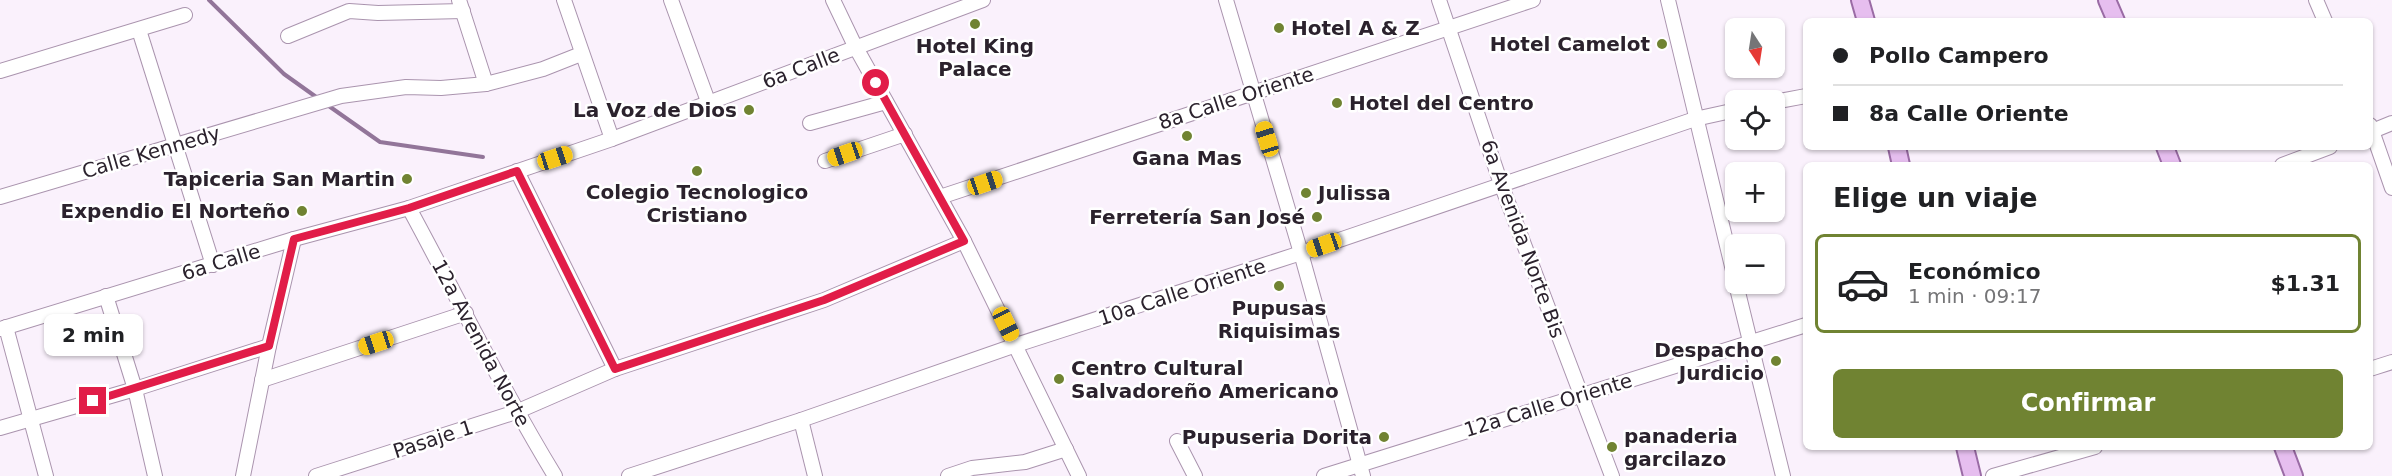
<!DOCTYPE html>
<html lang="es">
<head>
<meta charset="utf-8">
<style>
	:root { --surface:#fff; --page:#f2f2f2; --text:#202124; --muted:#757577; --line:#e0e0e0; --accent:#708332 }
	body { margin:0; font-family:"DejaVu Sans",sans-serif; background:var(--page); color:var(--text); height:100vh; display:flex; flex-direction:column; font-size:22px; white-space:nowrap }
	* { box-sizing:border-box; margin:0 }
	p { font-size:20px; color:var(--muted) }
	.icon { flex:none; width:33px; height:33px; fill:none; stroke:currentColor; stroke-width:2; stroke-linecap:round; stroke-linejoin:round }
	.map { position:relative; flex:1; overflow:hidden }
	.details { position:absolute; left:1803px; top:162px; width:570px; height:288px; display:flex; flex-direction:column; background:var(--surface); border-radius:9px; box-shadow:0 2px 4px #0004 }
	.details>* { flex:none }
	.hud { position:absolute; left:1803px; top:18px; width:570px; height:132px; border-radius:9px; box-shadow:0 2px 4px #0004; display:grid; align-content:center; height:132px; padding:0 30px; background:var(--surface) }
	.needle { width:39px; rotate:168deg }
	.tools { position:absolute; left:1725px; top:18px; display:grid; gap:12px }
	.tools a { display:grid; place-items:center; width:60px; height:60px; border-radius:9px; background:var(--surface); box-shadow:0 2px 4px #0004; font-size:30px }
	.end { position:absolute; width:27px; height:27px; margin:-14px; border:8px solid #e11d48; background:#fff; box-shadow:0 0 0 3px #fff }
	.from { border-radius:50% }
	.bubble { position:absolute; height:42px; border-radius:9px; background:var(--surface); box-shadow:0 2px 4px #0004; font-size:20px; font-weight:700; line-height:42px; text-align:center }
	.car { position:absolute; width:18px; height:36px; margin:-18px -9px; border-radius:8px; box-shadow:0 0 4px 2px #0007; background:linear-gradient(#f5c518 24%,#345 0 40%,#f5c518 0 76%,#345 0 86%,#f5c518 0) }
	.hud b { display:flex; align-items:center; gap:21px; height:57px; font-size:22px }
	.hud b+b { border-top:2px solid var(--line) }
	.hud i { width:15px; height:15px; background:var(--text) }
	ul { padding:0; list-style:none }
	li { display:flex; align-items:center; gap:18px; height:99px; margin:0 12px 9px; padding:0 18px; border:3px solid transparent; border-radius:9px }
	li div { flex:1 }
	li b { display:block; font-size:22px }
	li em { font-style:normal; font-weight:700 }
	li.active { border-color:var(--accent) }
	li>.icon { width:54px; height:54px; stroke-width:1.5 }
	h2 { padding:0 30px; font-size:27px; line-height:72px }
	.button { display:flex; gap:12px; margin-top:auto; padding:12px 30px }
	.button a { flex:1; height:69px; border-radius:9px; background:var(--accent); color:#fff; font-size:24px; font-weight:700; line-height:69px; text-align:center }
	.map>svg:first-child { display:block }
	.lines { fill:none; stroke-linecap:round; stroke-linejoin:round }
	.stream { stroke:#927599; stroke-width:4 }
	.minor-casing { stroke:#aa94ae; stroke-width:16 }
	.major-casing { stroke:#9a6ba5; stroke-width:20 }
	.minor { stroke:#fff; stroke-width:14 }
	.major { stroke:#e6beef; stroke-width:16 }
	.route { stroke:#e11d48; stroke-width:8 }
	.poi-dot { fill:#708332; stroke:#fff; stroke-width:2 }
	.labels { text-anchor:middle; stroke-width:5; stroke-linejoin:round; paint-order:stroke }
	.poi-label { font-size:20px; font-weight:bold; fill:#2b222d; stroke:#fff; text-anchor:end }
	.street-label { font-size:20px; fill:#2b222d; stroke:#fff }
</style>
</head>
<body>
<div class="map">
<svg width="2392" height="476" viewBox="0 0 2392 476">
	<rect width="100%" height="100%" fill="#faf1fc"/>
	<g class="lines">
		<g class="stream">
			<polyline points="209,0 284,74 319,99"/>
			<polyline points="326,104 380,142 483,157"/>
		</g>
		<g class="minor-casing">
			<g id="minor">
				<polyline points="459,0 486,84"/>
				<polyline points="564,0 612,139"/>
				<polyline points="671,0 709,104"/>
				<polyline points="833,0 855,46 964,241 1079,476"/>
				<polyline points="1226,0 1301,253 1363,476"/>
				<polyline points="1439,0 1501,184 1612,476"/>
				<polyline points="1668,0 1736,283"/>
				<polyline points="2316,0 2325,21"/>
				<polyline points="139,30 213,265"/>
				<polyline points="288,36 349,11 378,13 463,11"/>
				<polyline points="0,71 185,15"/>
				<polyline points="1774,102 1806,96"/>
				<polyline points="810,123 886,102"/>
				<polyline points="2370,125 2392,188"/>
				<polyline points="2370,132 2392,123"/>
				<polyline points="825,161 905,134"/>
				<polyline points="2282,165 2330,147"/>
				<polyline points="517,171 615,369"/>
				<polyline points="0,197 341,96 406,87 441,88 486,84 543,69 581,54"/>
				<polyline points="940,197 1533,0"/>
				<path d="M409,208C458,298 502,389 555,476"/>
				<polyline points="1736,284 1783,476"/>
				<polyline points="106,296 135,389 155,476"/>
				<polyline points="6,327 46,476"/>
				<polyline points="0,329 294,239 409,208 612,139 983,0"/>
				<polyline points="2370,369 2392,362"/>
				<polyline points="262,380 466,313"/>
				<polyline points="801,420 815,476"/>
				<polyline points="0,428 135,389 269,346"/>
				<polyline points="1177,441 1195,476"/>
				<polyline points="243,476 269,346 294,239"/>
				<polyline points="316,476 516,412 615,369 824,300 964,241"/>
				<polyline points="629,476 801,420 1016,345 1301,253 1695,119 1736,110"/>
				<polyline points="948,476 972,468 1025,462 1066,449"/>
				<polyline points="1324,476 1806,325"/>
				<polyline points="1993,476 2095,447"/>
			</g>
		</g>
		<g class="major-casing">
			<g id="major">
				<polyline points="1860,0 1866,21"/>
				<polyline points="2107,0 2116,21"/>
				<polyline points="1897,147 1901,165"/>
				<polyline points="2165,147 2172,165"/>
				<polyline points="1965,447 1972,476"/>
				<polyline points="2283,447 2294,476"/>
			</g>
		</g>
		<use href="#minor" class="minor"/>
		<use href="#major" class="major"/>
	</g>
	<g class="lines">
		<polyline class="route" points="93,401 269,346 294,239 409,208 517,171 615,369 824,300 964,241 876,83"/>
	</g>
	<g class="poi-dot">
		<circle cx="975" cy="24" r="6"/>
		<circle cx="1279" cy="28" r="6"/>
		<circle cx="1662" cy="44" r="6"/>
		<circle cx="1337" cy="103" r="6"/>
		<circle cx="749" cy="110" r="6"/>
		<circle cx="1187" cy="136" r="6"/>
		<circle cx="697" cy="171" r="6"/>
		<circle cx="407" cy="179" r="6"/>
		<circle cx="1306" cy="193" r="6"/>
		<circle cx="302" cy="211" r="6"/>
		<circle cx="1317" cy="217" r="6"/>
		<circle cx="1279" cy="286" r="6"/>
		<circle cx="1776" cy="361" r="6"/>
		<circle cx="1059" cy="379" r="6"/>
		<circle cx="1384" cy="437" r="6"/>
		<circle cx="1612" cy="447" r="6"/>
	</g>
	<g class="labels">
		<g class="poi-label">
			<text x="1291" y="35" text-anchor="start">Hotel A &amp; Z</text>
			<text x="1650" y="51">Hotel Camelot</text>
			<text x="975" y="53" text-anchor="middle">Hotel King<tspan x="975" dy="23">Palace</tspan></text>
			<text x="1349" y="110" text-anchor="start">Hotel del Centro</text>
			<text x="737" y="117">La Voz de Dios</text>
			<text x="1187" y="165" text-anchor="middle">Gana Mas</text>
			<text x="395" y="186">Tapiceria San Martin</text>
			<text x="697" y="199" text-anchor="middle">Colegio Tecnologico<tspan x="697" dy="23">Cristiano</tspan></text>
			<text x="1318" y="200" text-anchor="start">Julissa</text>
			<text x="290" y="218">Expendio El Norteño</text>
			<text x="1305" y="224">Ferretería San José</text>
			<text x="1279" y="315" text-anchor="middle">Pupusas<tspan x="1279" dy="23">Riquisimas</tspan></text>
			<text x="1764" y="357">Despacho<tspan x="1764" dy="23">Jurdicio</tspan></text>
			<text x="1071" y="375" text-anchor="start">Centro Cultural<tspan x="1071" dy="23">Salvadoreño Americano</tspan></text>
			<text x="1624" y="443" text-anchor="start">panaderia<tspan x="1624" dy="23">garcilazo</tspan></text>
			<text x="1372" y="444">Pupuseria Dorita</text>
		</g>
		<g class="street-label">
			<text transform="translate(801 68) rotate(-21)" y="7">6a Calle</text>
			<text transform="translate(1236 98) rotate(-18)" y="7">8a Calle Oriente</text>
			<text transform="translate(151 152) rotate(-16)" y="7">Calle Kennedy</text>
			<text transform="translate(1523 239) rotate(70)" y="7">6a Avenida Norte Bis</text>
			<text transform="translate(221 262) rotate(-17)" y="7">6a Calle</text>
			<text transform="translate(1182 292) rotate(-18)" y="7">10a Calle Oriente</text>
			<text transform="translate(481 343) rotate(62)" y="7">12a Avenida Norte</text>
			<text transform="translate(1548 405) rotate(-17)" y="7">12a Calle Oriente</text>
			<text transform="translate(433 439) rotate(-18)" y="7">Pasaje 1</text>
		</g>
	</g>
</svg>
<div class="tools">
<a><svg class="needle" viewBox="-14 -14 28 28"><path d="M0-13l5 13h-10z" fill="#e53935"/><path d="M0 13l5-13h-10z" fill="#757577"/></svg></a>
<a><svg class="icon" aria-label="locate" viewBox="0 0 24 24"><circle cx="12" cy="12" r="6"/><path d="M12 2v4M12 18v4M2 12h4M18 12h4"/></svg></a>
<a>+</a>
<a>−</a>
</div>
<i class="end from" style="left:876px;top:83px"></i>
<i class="end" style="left:93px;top:401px"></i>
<div class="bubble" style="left:44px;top:314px;width:99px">2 min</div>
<i class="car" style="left:1267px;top:139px;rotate:343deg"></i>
<i class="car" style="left:845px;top:154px;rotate:251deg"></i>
<i class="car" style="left:555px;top:158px;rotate:72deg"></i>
<i class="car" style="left:985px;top:183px;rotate:71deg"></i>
<i class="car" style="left:1324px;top:245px;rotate:251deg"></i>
<i class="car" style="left:1006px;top:324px;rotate:154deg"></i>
<i class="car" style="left:376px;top:343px;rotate:252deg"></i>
<div class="hud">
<b><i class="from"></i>Pollo Campero</b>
<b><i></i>8a Calle Oriente</b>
</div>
<section class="details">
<h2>Elige un viaje</h2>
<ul>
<li class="active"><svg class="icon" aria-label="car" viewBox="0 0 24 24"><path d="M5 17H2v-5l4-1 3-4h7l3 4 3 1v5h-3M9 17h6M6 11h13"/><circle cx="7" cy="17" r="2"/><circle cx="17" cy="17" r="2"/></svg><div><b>Económico</b><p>1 min · 09:17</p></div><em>$1.31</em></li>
</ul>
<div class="button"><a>Confirmar</a></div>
</section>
</div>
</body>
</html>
